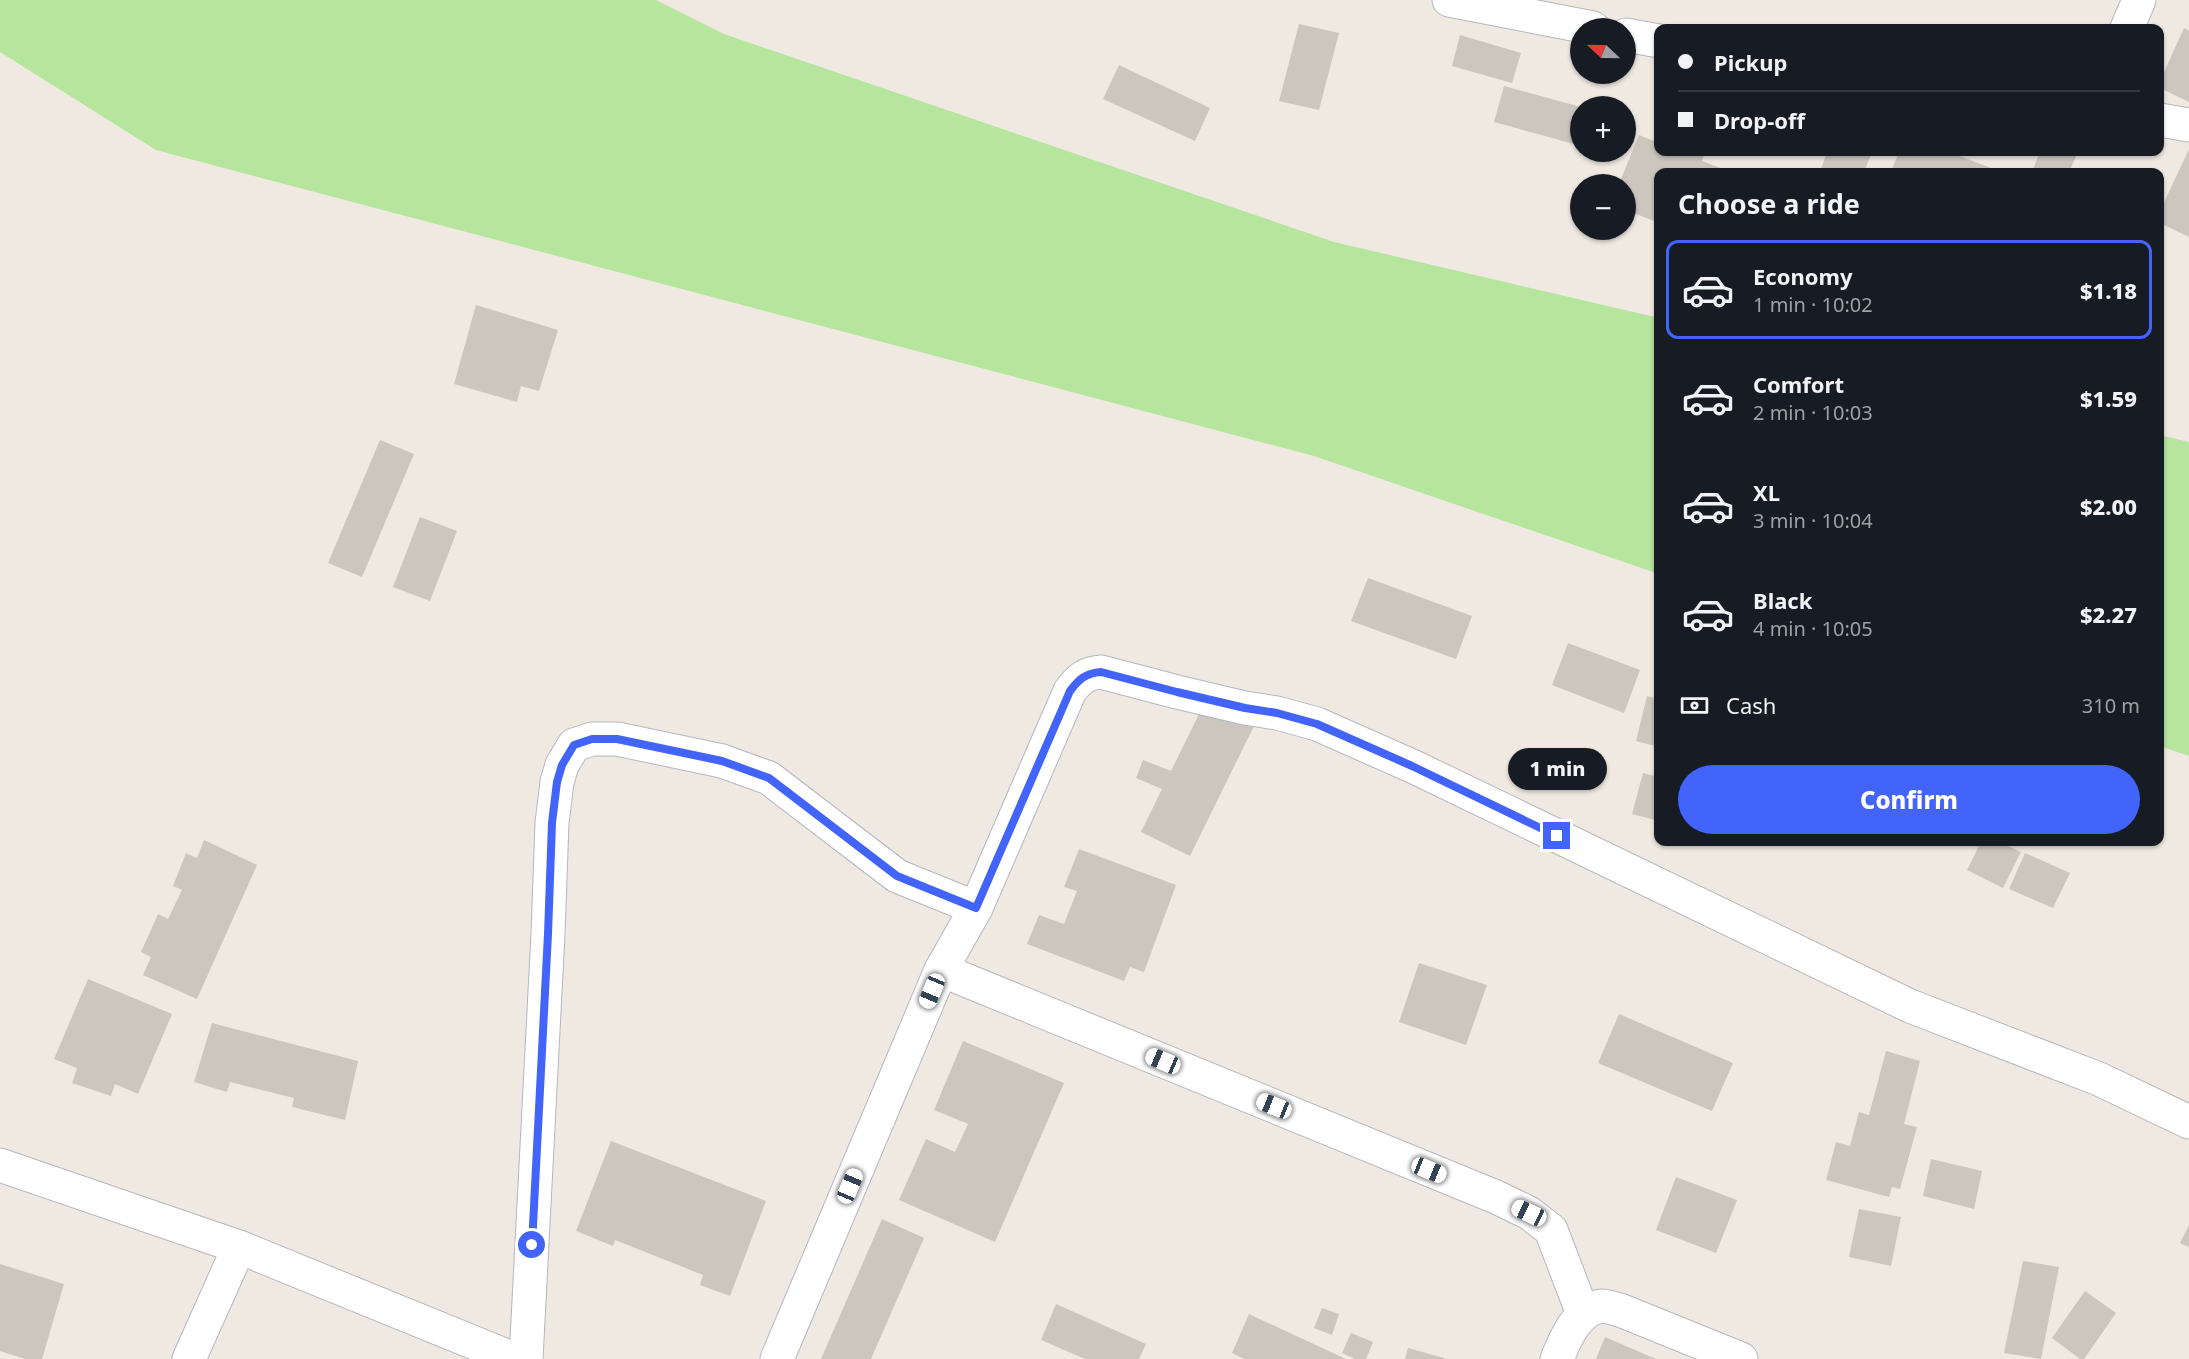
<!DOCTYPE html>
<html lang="en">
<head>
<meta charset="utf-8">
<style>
	:root { --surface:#171b24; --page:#242831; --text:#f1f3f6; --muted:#9ea1a6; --line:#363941; --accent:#4264fb }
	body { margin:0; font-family:"Noto Sans",sans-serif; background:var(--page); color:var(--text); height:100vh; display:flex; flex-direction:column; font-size:22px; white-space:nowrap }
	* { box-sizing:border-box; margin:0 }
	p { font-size:20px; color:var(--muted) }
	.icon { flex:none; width:33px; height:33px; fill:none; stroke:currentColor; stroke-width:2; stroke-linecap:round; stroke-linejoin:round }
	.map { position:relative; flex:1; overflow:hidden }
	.side { position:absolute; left:1654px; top:168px; width:510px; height:678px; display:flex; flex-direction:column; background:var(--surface); border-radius:12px; box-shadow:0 2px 4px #0004 }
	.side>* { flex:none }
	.banner { position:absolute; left:1654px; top:24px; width:510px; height:132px; border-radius:12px; box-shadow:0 2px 4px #0004; display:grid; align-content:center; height:132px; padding:0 24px; background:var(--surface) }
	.needle { width:39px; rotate:292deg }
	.controls { position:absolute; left:1570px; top:18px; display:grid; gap:12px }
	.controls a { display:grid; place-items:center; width:66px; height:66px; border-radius:50%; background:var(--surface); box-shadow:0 2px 4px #0004; font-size:30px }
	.end { position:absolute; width:27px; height:27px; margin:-14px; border:8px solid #4264fb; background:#fff; box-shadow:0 0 0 3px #fff }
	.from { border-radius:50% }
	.bubble { position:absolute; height:42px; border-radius:21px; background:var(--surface); box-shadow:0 2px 4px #0004; font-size:20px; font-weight:800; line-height:42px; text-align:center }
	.car { position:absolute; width:18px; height:36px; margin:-18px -9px; border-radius:8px; box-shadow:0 0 4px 2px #0007; background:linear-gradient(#fff 24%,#345 0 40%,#fff 0 76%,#345 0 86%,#fff 0) }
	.banner b { display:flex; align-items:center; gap:21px; height:57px; font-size:22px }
	.banner b+b { border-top:2px solid var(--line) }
	.banner i { width:15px; height:15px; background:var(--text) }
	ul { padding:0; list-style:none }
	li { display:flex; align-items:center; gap:18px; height:99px; margin:0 12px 9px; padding:0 12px; border:3px solid transparent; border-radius:12px }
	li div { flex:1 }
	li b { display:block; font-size:22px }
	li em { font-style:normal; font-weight:800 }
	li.active { border-color:var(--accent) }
	li>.icon { width:54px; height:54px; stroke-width:1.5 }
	h2 { padding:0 24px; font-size:27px; line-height:72px }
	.pay { display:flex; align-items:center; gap:15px; height:66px; padding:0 24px; font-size:22px }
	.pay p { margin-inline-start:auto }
	.cta { display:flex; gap:12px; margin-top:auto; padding:12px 24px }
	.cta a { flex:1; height:69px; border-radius:36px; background:var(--accent); color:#fff; font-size:24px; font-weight:800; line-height:69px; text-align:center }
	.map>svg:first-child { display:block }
	.green { fill:#b6e59e }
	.building { fill:#cbc7bf }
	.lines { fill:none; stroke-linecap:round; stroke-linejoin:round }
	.street-casing { stroke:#b4b7c1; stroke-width:35 }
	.street { stroke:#fff; stroke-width:33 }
	.route { stroke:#4264fb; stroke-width:8 }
</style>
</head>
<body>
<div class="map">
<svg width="2189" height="1359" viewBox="0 0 2189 1359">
	<rect width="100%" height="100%" fill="#efe9e1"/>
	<g class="green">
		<polygon points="0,0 656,0 724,34 1334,242 1659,318 1659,574 1314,456 156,150 0,52"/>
		<polygon points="2160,435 2189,442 2189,756 2160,746"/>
	</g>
	<g class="building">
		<polygon points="1299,24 1339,33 1319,110 1279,101"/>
		<polygon points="2184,28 2189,31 2189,102 2160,88 2160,81"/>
		<polygon points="1460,35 1521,53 1512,83 1452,66"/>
		<polygon points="1119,65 1210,108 1195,141 1103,99"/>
		<polygon points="1504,86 1581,107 1581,146 1494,122"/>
		<polygon points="1639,135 1659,143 1659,152 1705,152 1702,161 1731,172 1659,172 1659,223 1626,210 1626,184 1619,184"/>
		<polygon points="2189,149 2189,237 2160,223 2160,211"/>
		<polygon points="1603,152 1621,152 1619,157"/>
		<polygon points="1827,152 1872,152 1864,172 1820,172"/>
		<polygon points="1899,152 1949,152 1991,168 1990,172 1902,172 1892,169"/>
		<polygon points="2040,152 2078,152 2069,172 2032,172"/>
		<polygon points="476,305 558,330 539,391 521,386 517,402 454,384"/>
		<polygon points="380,440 414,454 362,577 328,563"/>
		<polygon points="420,517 457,531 430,601 393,587"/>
		<polygon points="1368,578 1472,616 1456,659 1351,621"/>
		<polygon points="1568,643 1640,670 1624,713 1552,685"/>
		<polygon points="1647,696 1659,699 1659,747 1636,741"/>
		<polygon points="1205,702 1254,726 1190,856 1141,832 1162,789 1136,778 1143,760 1171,771"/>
		<polygon points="1643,773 1659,777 1659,821 1632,814"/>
		<polygon points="204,840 257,865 197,999 143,975 151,957 141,952 158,914 168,919 182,890 173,886 186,853 197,858"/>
		<polygon points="1981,842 2000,842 2021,852 2003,888 1967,870"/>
		<polygon points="1079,849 1176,885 1144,972 1130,967 1124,981 1027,944 1039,915 1064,924 1077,891 1064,887"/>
		<polygon points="2025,853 2070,873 2053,908 2009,889"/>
		<polygon points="1419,963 1487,985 1466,1045 1399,1022"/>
		<polygon points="88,979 172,1014 138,1094 115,1084 111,1096 72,1083 77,1068 54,1059"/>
		<polygon points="1619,1014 1733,1063 1712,1111 1598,1063"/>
		<polygon points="212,1023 358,1061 345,1120 292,1107 294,1098 230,1082 227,1092 194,1082"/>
		<polygon points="963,1041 1064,1083 995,1242 899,1200 926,1139 955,1152 968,1124 934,1110"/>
		<polygon points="1886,1051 1920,1061 1904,1124 1917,1127 1900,1189 1892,1187 1889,1197 1826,1180 1836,1142 1850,1146 1859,1112 1869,1115"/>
		<polygon points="611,1141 766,1201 730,1296 700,1285 703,1275 615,1240 613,1246 576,1231"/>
		<polygon points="1931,1159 1982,1171 1974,1209 1923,1196"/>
		<polygon points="1676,1177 1737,1200 1716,1253 1656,1230"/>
		<polygon points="1859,1209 1901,1217 1891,1266 1849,1257"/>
		<polygon points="882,1219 924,1238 871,1359 821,1359"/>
		<polygon points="2189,1225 2189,1247 2180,1243"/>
		<polygon points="2023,1261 2059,1267 2041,1359 2004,1353"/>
		<polygon points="0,1264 64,1284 42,1359 25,1359 0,1351"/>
		<polygon points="2085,1291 2116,1313 2084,1359 2080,1359 2052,1338"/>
		<polygon points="1056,1304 1146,1344 1139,1359 1085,1359 1041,1340"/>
		<polygon points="1322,1308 1339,1314 1332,1335 1314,1328"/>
		<polygon points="1249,1314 1346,1359 1244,1359 1232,1353"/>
		<polygon points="1351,1333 1373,1342 1366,1359 1355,1359 1342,1353"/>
		<polygon points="1605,1337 1656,1359 1596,1359"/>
		<polygon points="1408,1348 1444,1358 1444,1359 1405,1359"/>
	</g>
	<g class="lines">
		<g class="street-casing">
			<g id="street">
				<polyline points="1449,0 1593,28"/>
				<polyline points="2127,28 2139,0"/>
				<polyline points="1626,35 1659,41"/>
				<polyline points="2160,120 2189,125"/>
				<polyline points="941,970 1496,1197 1529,1213 1551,1230 1583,1314"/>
				<polyline points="0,1165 239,1247 514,1359"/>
				<polyline points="189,1359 239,1247"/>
				<polyline points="526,1359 548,934 552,823 557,782 562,765 574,745 592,739 617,739 722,761 769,778 897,876 976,908"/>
				<path d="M777,1359L941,970L976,908L1070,691C1079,679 1086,673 1101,672L1177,692L1245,708L1277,713L1317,724L1412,766L1910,1006L2099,1079L2189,1122"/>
				<path d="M1557,1359C1565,1339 1577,1310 1601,1306C1607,1306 1615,1309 1620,1310L1741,1359"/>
			</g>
		</g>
		<use href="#street" class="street"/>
	</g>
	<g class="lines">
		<path class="route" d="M532,1245L548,934L552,823L557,782L562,765L574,745L592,739H617L722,761L769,778L897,876L976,908L1070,691C1079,679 1086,673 1101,672L1177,692L1245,708L1277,713L1317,724L1412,766L1557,836"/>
	</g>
</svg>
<div class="controls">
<a><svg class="needle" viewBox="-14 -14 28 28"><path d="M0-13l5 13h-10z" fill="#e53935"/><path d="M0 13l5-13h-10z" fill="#9ea1a6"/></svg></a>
<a>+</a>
<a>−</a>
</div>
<i class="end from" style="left:532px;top:1245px"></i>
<i class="end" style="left:1557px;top:836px"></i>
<div class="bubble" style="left:1508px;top:748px;width:99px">1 min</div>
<i class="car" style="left:932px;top:991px;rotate:203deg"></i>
<i class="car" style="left:1163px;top:1061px;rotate:293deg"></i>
<i class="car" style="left:1274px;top:1106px;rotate:292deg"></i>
<i class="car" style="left:1429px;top:1170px;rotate:112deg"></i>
<i class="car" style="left:850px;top:1186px;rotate:23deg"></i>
<i class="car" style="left:1529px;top:1213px;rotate:295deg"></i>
<div class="banner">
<b><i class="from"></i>Pickup</b>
<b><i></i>Drop-off</b>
</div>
<section class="side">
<h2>Choose a ride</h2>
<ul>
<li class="active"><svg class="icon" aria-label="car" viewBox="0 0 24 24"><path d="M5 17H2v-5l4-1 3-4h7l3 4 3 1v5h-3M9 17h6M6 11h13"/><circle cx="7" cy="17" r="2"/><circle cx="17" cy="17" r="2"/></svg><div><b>Economy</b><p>1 min · 10:02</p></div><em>$1.18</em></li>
<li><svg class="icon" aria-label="car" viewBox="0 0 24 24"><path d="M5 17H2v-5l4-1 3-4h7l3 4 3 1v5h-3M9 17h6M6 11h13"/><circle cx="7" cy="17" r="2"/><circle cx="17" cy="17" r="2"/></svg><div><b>Comfort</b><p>2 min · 10:03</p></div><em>$1.59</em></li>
<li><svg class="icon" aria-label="car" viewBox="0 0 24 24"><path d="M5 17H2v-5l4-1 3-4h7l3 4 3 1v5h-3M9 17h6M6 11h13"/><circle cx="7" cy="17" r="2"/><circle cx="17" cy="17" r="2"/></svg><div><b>XL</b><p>3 min · 10:04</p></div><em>$2.00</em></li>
<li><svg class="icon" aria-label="car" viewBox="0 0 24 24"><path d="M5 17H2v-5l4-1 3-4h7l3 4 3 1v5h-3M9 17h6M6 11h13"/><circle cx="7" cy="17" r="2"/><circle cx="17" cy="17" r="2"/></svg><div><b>Black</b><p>4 min · 10:05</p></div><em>$2.27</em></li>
</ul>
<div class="pay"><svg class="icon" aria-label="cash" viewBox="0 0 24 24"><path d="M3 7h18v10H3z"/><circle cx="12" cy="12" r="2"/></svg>Cash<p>310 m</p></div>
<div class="cta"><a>Confirm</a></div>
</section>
</div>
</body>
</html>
